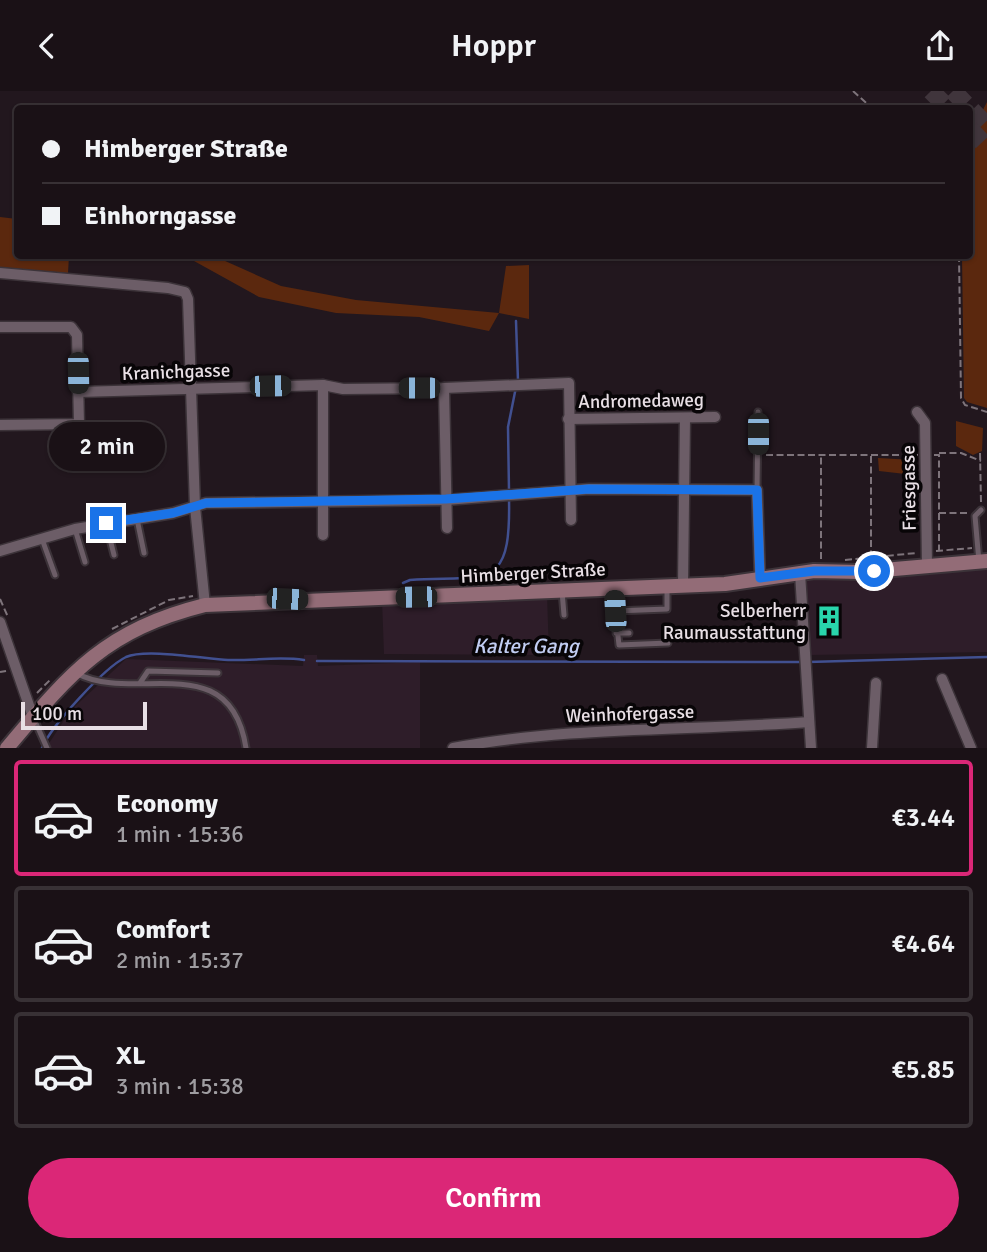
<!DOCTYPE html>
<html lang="en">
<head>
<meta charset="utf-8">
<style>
	:root { --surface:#1a1116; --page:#271f23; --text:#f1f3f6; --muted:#9f9da1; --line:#383135; --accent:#db2777 }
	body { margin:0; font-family:Signika,sans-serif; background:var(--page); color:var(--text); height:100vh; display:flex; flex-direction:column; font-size:26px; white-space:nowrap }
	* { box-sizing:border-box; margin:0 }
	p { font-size:23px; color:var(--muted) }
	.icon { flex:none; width:38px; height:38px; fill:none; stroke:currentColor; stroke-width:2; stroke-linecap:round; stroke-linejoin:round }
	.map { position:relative; height:657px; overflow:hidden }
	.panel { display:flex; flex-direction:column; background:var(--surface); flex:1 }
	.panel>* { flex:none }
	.hud { position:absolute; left:14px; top:14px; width:959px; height:154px; border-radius:7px; box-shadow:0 2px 5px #0004,0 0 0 2px var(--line); display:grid; align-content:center; height:154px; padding:0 28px; background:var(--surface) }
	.scale { position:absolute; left:21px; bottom:18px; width:126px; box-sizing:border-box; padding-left:7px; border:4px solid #e8dfe5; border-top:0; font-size:19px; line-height:24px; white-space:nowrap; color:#e8dfe5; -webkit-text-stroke:5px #080507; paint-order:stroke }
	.end { position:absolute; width:32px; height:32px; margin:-16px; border:9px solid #1a73e8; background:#fff; box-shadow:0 0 0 4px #fff }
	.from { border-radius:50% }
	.bubble { position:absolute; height:49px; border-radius:24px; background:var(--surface); box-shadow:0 2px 5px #0004,0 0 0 2px var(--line); font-size:23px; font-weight:600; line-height:49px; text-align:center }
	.car { position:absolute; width:21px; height:42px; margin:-21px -10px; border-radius:9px; box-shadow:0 0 5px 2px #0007; background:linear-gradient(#222 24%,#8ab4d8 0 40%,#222 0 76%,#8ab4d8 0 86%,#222 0) }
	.hud b { display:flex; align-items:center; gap:24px; height:66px; font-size:26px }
	.hud b+b { border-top:2px solid var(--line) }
	.hud i { width:18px; height:18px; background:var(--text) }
	ul { padding:12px 0 0; list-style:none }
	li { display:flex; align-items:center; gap:21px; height:116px; margin:0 14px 10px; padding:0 14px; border:4px solid var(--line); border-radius:7px }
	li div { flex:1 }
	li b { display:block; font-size:26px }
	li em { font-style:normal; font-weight:600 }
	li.active { border-color:var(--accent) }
	li>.icon { width:63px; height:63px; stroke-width:1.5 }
	.primary-button { display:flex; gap:14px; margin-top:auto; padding:14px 28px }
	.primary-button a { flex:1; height:80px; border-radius:42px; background:var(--accent); color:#fff; font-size:28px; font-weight:600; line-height:80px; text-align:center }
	header { display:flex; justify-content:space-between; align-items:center; height:91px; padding:0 28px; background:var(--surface); font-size:32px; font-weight:600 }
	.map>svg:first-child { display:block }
	.built { fill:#2e1d29 }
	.green { fill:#5b280e }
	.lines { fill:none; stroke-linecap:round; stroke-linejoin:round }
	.stream { stroke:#415090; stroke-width:2.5 }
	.highway-tunnel { stroke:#40353c; stroke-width:18; stroke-dasharray:18 9; stroke-linecap:butt }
	.lane-casing { stroke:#3c3339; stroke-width:9 }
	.street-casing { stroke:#3c3339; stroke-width:13 }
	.secondary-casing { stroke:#3c3339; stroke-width:18 }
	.path { stroke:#7e747b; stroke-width:2; stroke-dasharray:7 3.5; stroke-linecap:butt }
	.lane { stroke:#6c5d67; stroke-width:5 }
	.street { stroke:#6c5d67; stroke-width:10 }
	.secondary { stroke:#936c77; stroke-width:14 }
	.route { stroke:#1a73e8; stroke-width:9 }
	.labels { text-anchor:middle; stroke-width:7; stroke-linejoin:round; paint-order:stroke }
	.street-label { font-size:19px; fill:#e8dfe5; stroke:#080507 }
	.poi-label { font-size:19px; fill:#e8dfe5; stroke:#080507; text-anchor:end }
	.water-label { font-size:21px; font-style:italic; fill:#c1cdf3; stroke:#080507 }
</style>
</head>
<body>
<header><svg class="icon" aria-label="back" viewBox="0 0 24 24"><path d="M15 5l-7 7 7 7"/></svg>Hoppr<svg class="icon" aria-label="share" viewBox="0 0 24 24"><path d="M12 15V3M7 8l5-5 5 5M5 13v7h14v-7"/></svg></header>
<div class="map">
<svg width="987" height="657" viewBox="0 0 987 657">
	<rect width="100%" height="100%" fill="#22171e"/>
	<g class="built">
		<polygon points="987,470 987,561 810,564 804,486"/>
		<polygon points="547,503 549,564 384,563 382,509"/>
		<polygon points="304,564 317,564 318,575 420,571 420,657 46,657 70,620 126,568 303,575"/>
	</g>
	<g class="green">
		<polygon points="987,11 987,317 967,311 964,307 962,165 970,164 970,44"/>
		<polygon points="0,126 17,128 18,164 69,165 68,182 0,176"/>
		<polygon points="185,165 214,165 281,195 356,209 499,222 506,175 529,174 529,228 499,222 489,240 419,226 336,222 259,206"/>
		<polygon points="956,330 983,337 982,360 973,364 956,355"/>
		<polygon points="878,367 914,369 914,384 879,380"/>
	</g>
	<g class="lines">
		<g class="stream">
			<polyline points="516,230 518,290"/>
			<polyline points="509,400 508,336 516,296"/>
			<path d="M403,492L410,489C489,484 511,501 509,407"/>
			<polyline points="317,570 802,571"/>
			<polyline points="808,571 987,566"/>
			<path d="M42,657C51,635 104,577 126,566C146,557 205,568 228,569C254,570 278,565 304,569"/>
		</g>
		<g class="highway-tunnel">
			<polyline points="931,0 949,18"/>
			<polyline points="953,0 987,35"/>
			<polyline points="970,38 987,56"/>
		</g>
		<g class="lane-casing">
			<g id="lane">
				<polyline points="757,399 758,321"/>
				<polyline points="137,428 144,462"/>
				<polyline points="106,432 114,464"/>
				<polyline points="75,438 85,471"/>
				<polyline points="42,448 55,484"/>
				<polyline points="979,471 975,425 981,419"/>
				<polyline points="562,500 564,524"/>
				<polyline points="613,500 619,554 668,552"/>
				<polyline points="615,520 667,518 667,497"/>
				<polyline points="616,542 629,542"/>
				<path d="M76,582C134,614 230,554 246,657"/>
				<polyline points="140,592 148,580 218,582"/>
				<polyline points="34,628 47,657"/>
			</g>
		</g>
		<g class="street-casing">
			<g id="street">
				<polyline points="0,182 168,197 185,201 188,208 195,416 205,514"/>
				<polyline points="0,236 71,236 77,244 79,333 0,334"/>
				<polyline points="444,297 447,437"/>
				<polyline points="78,301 323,294 343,298 444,297 569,292 571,429"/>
				<polyline points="917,321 925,332 927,475"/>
				<polyline points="568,328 715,326"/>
				<polyline points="323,444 323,294"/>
				<polyline points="0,460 75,438 173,422 206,412 446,409 589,398 757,399 760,487"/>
				<polyline points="800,482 811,657"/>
				<polyline points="683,494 685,327"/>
				<polyline points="0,531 33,626"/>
				<polyline points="942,588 971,657"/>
				<path d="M453,657C571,635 689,640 809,631"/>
				<polyline points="872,657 876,592"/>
			</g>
		</g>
		<g class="secondary-casing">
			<path id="secondary" d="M7,657C70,582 105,539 205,514L725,493L814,480L860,481L987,470"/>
		</g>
		<g class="path">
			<polyline points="853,0 873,18"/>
			<polyline points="884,18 890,12"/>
			<polyline points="959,164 961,307 965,314 987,321"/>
			<polyline points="939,362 961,362 981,370"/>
			<polyline points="980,362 981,411"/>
			<polyline points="766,364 918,364"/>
			<polyline points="934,364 939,364 939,459"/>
			<polyline points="871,365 871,464"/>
			<polyline points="939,422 968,422"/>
			<polyline points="936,460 972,457"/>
			<polyline points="821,468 821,365"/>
			<polyline points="845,469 916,462"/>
			<polyline points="0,508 8,526"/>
			<polyline points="112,538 169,509 193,505"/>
			<polyline points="0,581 6,580"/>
			<polyline points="37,602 51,588"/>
		</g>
		<use href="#lane" class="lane"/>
		<use href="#street" class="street"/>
		<use href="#secondary" class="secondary"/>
	</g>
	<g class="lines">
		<polyline class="route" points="106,432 173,422 206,412 446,408 589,398 757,399 760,487 814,480 874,480"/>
	</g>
	<defs>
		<g id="building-bare" transform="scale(2.415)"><path d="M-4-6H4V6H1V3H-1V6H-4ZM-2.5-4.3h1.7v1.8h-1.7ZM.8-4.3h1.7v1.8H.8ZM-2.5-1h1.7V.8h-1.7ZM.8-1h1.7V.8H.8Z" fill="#29d5ac" stroke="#080507" stroke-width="2.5" paint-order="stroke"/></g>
	</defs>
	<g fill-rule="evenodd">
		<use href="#building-bare" x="829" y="530"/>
	</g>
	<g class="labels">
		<g class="street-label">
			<text transform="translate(176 280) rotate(-2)" y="7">Kranichgasse</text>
			<text transform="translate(641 309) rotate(-1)" y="7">Andromedaweg</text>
			<text transform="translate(908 397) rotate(-91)" y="7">Friesgasse</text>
			<text transform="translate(533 481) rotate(-3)" y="7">Himberger Straße</text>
			<text transform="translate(630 622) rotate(-2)" y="7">Weinhofergasse</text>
		</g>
		<g class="poi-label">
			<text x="806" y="526">Selberherr<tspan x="806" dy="22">Raumausstattung</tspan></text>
		</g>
		<g class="water-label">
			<text x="526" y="562">Kalter Gang</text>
		</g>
	</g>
</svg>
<div class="scale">100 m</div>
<i class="end from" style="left:874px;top:480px"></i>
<i class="end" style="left:106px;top:432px"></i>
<div class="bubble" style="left:49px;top:331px;width:116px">2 min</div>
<i class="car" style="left:78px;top:282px;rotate:179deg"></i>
<i class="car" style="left:270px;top:295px;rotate:89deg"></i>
<i class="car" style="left:419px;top:297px;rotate:270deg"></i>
<i class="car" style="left:758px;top:343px;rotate:180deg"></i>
<i class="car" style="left:416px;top:506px;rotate:269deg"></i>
<i class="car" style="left:287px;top:508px;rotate:93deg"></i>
<i class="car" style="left:615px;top:520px;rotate:357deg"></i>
<div class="hud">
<b><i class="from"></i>Himberger Straße</b>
<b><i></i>Einhorngasse</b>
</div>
</div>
<section class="panel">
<ul>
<li class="active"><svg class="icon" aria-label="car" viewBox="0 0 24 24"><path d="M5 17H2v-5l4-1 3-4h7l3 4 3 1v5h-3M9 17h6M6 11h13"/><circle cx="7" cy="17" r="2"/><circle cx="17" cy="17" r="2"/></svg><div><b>Economy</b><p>1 min · 15:36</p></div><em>€3.44</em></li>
<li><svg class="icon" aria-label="car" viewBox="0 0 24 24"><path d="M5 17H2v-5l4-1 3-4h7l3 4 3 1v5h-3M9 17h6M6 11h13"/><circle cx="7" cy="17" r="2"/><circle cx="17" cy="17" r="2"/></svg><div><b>Comfort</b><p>2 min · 15:37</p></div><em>€4.64</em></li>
<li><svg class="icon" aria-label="car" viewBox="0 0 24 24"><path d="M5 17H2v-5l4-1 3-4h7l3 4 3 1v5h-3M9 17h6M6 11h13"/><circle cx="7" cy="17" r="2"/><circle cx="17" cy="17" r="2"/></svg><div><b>XL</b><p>3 min · 15:38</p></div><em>€5.85</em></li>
</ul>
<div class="primary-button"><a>Confirm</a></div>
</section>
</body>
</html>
